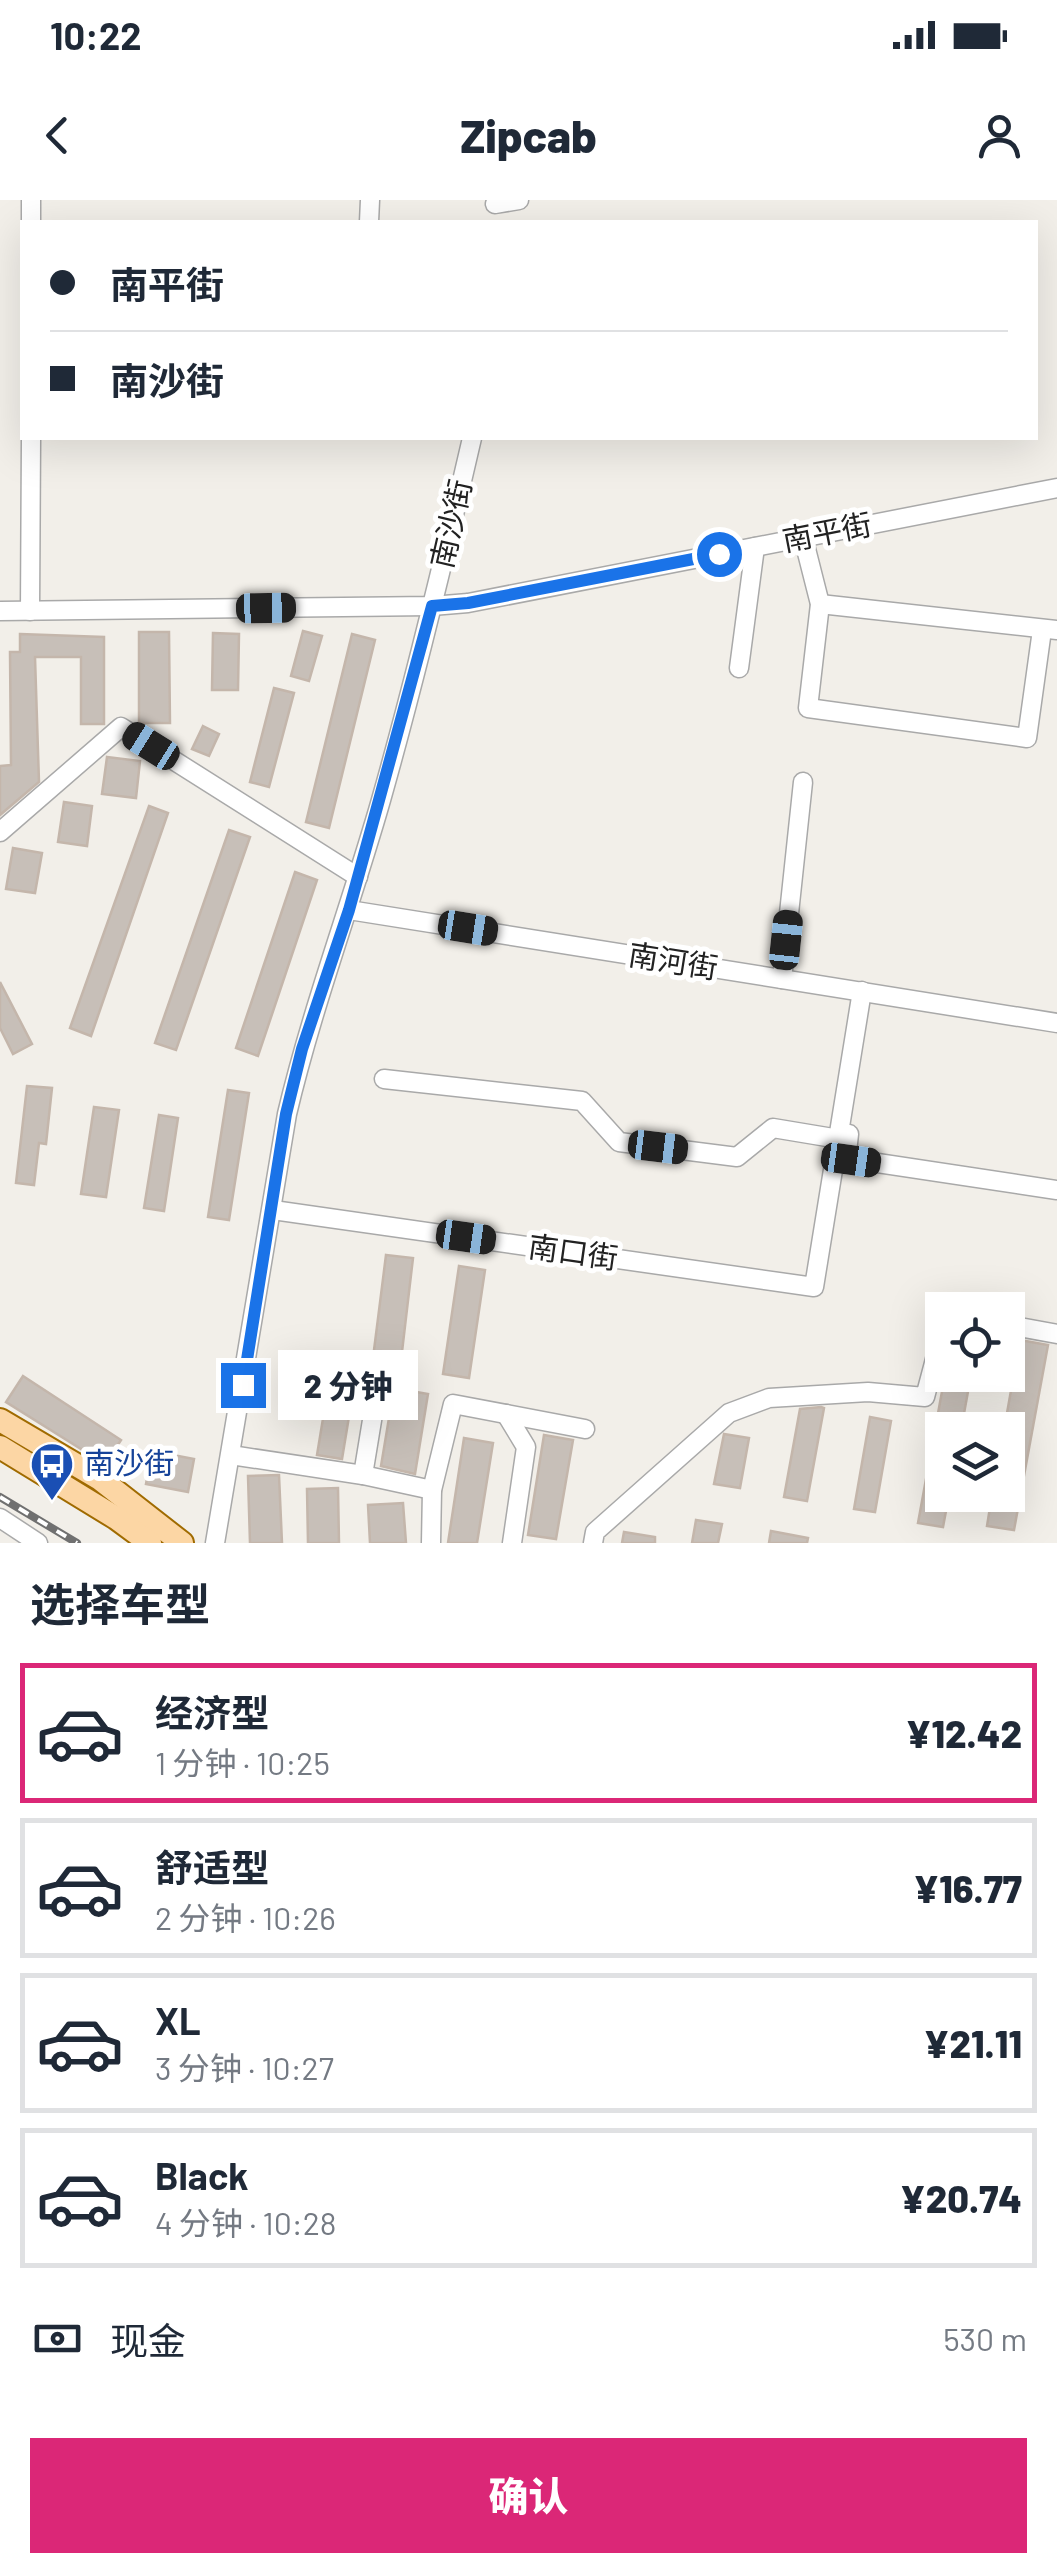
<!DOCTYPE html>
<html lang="zh">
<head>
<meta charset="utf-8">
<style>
	:root { --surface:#fff; --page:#f6f6f7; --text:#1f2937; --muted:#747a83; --line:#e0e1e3; --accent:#db2777 }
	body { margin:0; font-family:Barlow,"Noto Sans SC",sans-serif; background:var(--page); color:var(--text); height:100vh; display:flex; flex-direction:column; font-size:38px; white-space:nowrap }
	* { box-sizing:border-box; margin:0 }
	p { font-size:32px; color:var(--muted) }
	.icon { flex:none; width:55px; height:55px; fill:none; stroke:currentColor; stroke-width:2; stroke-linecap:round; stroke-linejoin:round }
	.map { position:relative; height:1343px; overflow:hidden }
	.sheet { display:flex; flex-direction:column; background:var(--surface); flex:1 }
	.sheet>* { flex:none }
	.hud { position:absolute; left:20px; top:20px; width:1018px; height:220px; border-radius:0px; box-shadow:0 10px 40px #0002; display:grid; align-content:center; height:220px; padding:0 30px; background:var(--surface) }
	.fabs { position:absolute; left:925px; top:1092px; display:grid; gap:20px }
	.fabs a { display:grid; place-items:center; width:100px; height:100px; border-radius:0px; background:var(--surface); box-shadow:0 10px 40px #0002; font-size:50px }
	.end { position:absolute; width:45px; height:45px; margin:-22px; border:12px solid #1a73e8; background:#fff; box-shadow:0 0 0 5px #fff }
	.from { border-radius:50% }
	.bubble { position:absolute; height:70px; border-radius:0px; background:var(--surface); box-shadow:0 10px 40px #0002; font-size:32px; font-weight:800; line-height:70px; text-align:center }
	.car { position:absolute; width:30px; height:60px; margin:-30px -15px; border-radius:12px; box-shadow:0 0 8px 2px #0007; background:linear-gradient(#222 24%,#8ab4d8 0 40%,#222 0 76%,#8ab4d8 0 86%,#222 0) }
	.hud b { display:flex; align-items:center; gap:35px; height:95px; font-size:38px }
	.hud b+b { border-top:2px solid var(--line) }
	.hud i { width:25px; height:25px; background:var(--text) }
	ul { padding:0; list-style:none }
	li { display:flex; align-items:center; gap:30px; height:140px; margin:0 20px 15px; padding:0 10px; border:5px solid var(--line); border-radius:0px }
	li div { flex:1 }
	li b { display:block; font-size:38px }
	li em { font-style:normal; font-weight:800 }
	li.selected { border-color:var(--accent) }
	li>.icon { width:90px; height:90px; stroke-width:1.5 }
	h2 { padding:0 30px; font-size:45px; line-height:120px }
	.pay { display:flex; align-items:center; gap:25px; height:110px; padding:0 30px; font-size:38px }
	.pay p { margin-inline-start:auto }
	.action { display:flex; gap:20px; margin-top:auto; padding:20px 30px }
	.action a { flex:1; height:115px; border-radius:0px; background:var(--accent); color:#fff; font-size:40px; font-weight:800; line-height:115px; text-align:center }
	.status { display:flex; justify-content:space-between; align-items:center; height:70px; padding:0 50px; background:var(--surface); direction:ltr }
	.status svg { height:28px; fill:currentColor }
	header { display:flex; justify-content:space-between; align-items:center; height:130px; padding:0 30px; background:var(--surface); font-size:45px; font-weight:800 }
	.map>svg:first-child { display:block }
	.building { fill:#c7bfb8; stroke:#c4b6ab; stroke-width:2.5 }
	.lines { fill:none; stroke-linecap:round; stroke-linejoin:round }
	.minor-casing { stroke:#a9a9a9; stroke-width:21 }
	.major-casing { stroke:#a06b00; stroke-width:26 }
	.minor { stroke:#fff; stroke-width:18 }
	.major { stroke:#fcd6a4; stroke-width:22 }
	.rail-casing { stroke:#707070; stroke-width:8 }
	.rail { stroke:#fff; stroke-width:4; stroke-dasharray:11; stroke-linecap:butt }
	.route { stroke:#1a73e8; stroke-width:12 }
	.labels { text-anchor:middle; stroke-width:10; stroke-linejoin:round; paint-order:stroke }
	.street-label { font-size:30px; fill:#222; stroke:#fff }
	.transit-label { font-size:30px; fill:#164399; stroke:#fff; text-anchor:start }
</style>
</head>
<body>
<div class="status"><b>10:22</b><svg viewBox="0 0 49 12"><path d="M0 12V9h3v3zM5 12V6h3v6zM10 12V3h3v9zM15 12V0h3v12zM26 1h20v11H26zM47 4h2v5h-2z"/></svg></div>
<header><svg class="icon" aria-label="back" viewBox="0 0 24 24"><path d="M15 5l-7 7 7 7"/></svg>Zipcab<svg class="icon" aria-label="person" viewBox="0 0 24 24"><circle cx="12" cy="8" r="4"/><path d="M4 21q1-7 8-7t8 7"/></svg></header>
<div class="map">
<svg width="1057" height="1343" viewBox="0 0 1057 1343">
	<rect width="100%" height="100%" fill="#f2efe9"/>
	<g class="building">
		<polygon points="303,431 322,436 309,481 291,476"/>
		<polygon points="139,432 169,432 170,523 139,523"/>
		<polygon points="213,433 239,434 238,490 212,490"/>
		<polygon points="20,434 104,437 104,524 81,524 81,457 35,457 39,582 0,615 0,566 11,565 10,452 20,452"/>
		<polygon points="352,434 375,440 329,628 306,622"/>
		<polygon points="274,488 294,493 269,587 250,582"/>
		<polygon points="203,526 219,534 209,556 192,549"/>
		<polygon points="107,557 140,561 136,598 102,594"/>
		<polygon points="64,602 92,606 87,646 58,642"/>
		<polygon points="149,606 168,613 91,836 70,828"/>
		<polygon points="229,630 250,637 176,850 155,843"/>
		<polygon points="13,648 42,653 35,693 6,689"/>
		<polygon points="295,672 317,680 258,856 236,848"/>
		<polygon points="0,782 32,844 13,854 0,828"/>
		<polygon points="27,886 52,888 46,944 39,943 34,985 16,983"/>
		<polygon points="228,890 249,893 229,1020 208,1017"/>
		<polygon points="94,907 119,910 106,997 81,994"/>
		<polygon points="159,915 178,918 164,1011 144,1008"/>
		<polygon points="386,1055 413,1058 400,1169 372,1166"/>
		<polygon points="459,1066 485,1070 469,1178 443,1174"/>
		<polygon points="1020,1140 1048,1145 1014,1330 987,1326 992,1295 1008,1295 1008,1230 1004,1230"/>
		<polygon points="331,1170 356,1174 342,1259 317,1255"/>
		<polygon points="945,1175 971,1175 961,1230 942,1230 942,1295 949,1295 943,1327 918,1323"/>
		<polygon points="23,1176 121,1240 105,1264 6,1202"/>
		<polygon points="394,1188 428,1194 415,1274 381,1266"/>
		<polygon points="821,1207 824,1208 807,1301 784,1297 800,1209"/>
		<polygon points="870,1217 891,1221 875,1312 854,1309"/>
		<polygon points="724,1234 749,1238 740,1288 714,1284"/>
		<polygon points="544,1235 573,1240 556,1339 528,1335"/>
		<polygon points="464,1238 493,1243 477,1343 448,1343"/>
		<polygon points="152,1251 194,1259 188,1292 146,1284"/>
		<polygon points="279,1275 282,1343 250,1343 248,1276"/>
		<polygon points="338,1288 339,1343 308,1343 307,1289"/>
		<polygon points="403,1303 406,1343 370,1343 368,1305"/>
		<polygon points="696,1320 722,1324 718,1343 692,1343"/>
		<polygon points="771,1331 808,1338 807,1343 769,1343"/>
		<polygon points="624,1332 655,1337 655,1343 622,1343"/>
	</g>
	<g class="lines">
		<g class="minor-casing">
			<g id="minor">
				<polyline points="495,4 519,0"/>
				<polyline points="31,22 31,0"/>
				<polyline points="369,22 370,0"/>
				<polyline points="803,337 820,404 808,508 1027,538 1042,430"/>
				<polyline points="820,404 1057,430"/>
				<polyline points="0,411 432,406 468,403 1057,288"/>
				<polyline points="30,411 31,238"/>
				<polyline points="739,468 755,347"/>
				<polyline points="0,632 121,527 358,677"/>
				<polyline points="349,710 1057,823"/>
				<polyline points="782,779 803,582"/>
				<polyline points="384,879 582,901 619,942 737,957 773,928 839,939"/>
				<polyline points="849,934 847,952 851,959 1057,990"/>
				<polyline points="273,1010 814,1087 862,791"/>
				<polyline points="1008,1125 1057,1134"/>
				<polyline points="506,1214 526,1247 512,1343"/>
				<polyline points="231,1255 363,1275 377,1190"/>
				<polyline points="363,1275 432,1290"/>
				<polyline points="0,1318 38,1343"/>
				<path d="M215,1343L287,914C312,808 351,705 381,600C415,480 444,359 472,238"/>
				<polyline points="431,1343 432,1290 453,1204 585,1229"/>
				<polyline points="593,1343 595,1332 729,1213 769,1198 868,1192 925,1197 942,1133"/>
			</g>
		</g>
		<g class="major-casing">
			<g id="major">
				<polyline points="0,1220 100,1279 182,1343"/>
				<polyline points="0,1247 116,1318 150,1343"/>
			</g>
		</g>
		<use href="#minor" class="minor"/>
		<use href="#major" class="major"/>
		<g class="rail-casing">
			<polyline id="rail" points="0,1297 77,1343"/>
		</g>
		<use href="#rail" class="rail"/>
	</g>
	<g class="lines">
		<polyline class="route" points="243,1185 286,914 302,849 349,710 432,406 468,403 719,354"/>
	</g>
	<defs>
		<g id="bus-pin" transform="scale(2.25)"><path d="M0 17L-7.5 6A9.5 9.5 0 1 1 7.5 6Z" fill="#1a4fb4" stroke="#fff"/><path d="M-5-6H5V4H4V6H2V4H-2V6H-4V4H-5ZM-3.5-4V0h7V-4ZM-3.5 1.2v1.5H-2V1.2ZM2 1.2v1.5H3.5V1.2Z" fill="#fff"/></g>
	</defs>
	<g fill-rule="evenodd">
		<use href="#bus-pin" x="52" y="1264"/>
	</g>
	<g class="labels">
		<g class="street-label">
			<text transform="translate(452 324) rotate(-77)" y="10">南沙街</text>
			<text transform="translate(827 333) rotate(-11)" y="10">南平街</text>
			<text transform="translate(673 762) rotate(9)" y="10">南河街</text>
			<text transform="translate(573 1053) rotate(8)" y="10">南口街</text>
		</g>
		<g class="transit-label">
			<text x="84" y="1274">南沙街</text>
		</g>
	</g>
</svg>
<div class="fabs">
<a><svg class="icon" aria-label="locate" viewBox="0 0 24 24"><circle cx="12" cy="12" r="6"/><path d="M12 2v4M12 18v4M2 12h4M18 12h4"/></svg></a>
<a><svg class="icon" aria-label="layers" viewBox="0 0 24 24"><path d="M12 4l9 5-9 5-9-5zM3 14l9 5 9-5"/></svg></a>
</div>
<i class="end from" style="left:719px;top:354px"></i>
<i class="end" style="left:243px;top:1185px"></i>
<div class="bubble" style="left:278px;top:1150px;width:140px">2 分钟</div>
<i class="car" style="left:266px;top:408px;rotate:89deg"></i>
<i class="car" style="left:151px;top:546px;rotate:302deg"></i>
<i class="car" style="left:468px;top:728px;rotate:99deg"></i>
<i class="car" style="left:786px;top:740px;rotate:6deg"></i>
<i class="car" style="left:658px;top:947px;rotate:97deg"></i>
<i class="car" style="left:851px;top:960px;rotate:98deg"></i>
<i class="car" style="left:466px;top:1037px;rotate:98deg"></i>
<div class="hud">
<b><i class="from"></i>南平街</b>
<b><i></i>南沙街</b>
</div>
</div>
<section class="sheet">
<h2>选择车型</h2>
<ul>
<li class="selected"><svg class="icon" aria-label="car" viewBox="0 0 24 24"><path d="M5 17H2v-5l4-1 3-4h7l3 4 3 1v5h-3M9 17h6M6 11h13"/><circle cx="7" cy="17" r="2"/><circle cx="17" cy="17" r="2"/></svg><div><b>经济型</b><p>1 分钟 · 10:25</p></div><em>¥12.42</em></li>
<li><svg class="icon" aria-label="car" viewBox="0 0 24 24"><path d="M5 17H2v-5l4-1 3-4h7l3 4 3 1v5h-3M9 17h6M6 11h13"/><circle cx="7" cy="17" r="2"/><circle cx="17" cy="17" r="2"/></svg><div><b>舒适型</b><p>2 分钟 · 10:26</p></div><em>¥16.77</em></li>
<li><svg class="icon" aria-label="car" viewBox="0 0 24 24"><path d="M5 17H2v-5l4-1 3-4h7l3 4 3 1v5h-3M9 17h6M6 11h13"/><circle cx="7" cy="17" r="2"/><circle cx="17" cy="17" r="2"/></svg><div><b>XL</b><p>3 分钟 · 10:27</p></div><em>¥21.11</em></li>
<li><svg class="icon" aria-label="car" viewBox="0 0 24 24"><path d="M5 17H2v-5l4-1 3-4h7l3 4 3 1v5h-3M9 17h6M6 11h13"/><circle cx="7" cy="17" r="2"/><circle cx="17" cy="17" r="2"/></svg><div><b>Black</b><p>4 分钟 · 10:28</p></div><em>¥20.74</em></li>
</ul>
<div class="pay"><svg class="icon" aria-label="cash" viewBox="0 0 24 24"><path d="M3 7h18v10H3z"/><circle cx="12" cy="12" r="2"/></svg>现金<p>530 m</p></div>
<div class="action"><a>确认</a></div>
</section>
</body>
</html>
